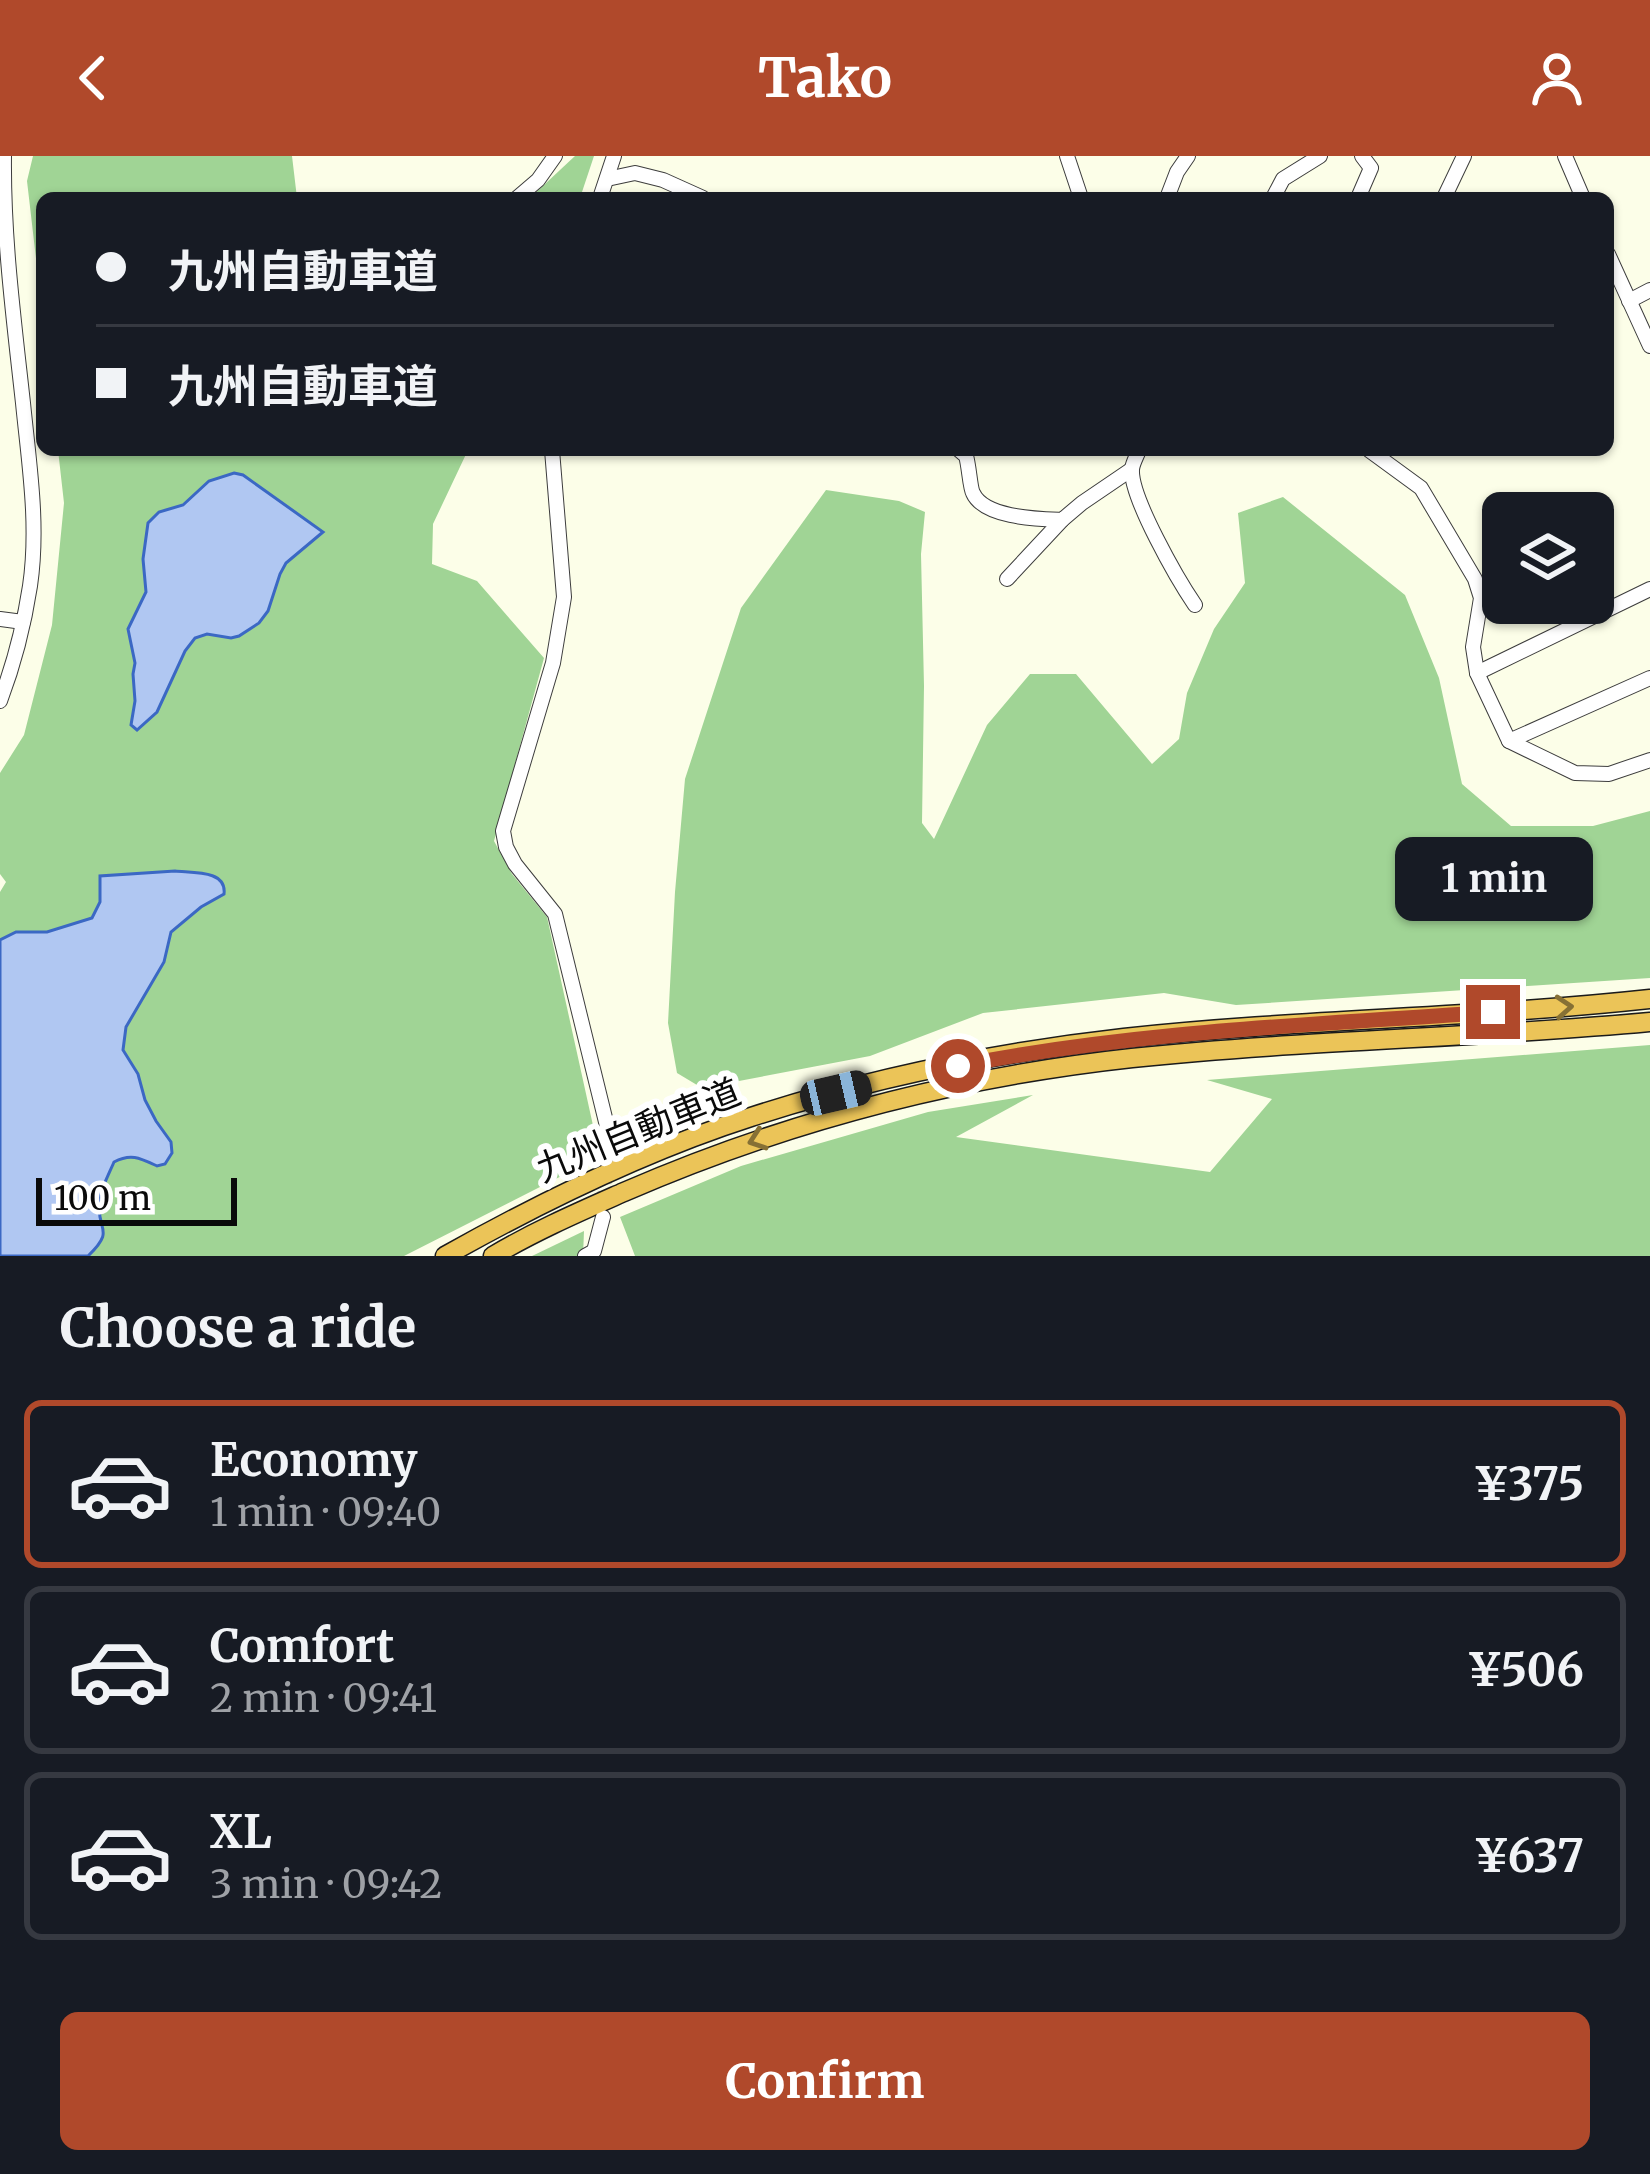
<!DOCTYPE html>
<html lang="en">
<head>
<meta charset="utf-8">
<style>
	:root { --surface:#171b24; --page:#20242c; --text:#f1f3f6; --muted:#9ea1a6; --line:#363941; --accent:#b0492b }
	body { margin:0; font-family:Merriweather,"Noto Sans JP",serif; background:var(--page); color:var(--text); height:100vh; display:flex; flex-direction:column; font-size:45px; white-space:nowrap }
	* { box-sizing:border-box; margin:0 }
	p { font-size:39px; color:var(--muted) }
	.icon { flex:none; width:66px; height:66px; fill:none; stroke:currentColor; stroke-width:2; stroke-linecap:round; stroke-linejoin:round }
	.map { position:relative; height:1100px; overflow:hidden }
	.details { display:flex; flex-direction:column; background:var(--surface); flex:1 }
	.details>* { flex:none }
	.top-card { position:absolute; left:36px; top:36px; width:1578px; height:264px; border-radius:18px; box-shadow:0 3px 9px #0004; display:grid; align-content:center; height:264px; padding:0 60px; background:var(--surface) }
	.buttons { position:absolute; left:1482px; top:336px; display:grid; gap:24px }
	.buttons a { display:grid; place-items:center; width:132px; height:132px; border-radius:18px; background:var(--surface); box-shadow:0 3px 9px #0004; font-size:60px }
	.scale { position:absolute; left:36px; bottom:30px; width:201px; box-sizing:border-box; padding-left:12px; border:6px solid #0a0a0a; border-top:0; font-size:33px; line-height:42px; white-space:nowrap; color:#0a0a0a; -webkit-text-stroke:9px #fff; paint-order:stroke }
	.end { position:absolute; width:54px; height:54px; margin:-27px; border:15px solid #b0492b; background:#fff; box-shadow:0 0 0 6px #fff }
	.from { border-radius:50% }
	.bubble { position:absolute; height:84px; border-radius:18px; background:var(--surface); box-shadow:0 3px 9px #0004; font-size:39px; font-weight:700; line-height:84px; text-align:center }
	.car { position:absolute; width:36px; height:72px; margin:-36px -18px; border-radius:15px; box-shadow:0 0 9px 3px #0007; background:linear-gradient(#222 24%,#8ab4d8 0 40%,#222 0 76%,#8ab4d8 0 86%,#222 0) }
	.top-card b { display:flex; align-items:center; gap:42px; height:114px; font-size:45px }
	.top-card b+b { border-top:3px solid var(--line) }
	.top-card i { width:30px; height:30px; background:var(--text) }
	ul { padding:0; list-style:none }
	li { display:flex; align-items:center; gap:36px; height:168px; margin:0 24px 18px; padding:0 36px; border:6px solid var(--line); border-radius:18px }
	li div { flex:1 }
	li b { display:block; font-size:45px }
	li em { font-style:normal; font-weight:700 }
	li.current { border-color:var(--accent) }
	li>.icon { width:108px; height:108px; stroke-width:1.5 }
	h2 { padding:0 60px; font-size:54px; line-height:144px }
	.action { display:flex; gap:24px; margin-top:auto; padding:24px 60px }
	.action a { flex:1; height:138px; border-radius:18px; background:var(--accent); color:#fff; font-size:48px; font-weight:700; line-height:138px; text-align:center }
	header { display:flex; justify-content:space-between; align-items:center; height:156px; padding:0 60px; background:var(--accent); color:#fff; font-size:54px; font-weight:700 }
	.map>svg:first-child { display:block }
	.forest { fill:#a0d495 }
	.water { fill:#b0c7f2; stroke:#3b68c4; stroke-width:3 }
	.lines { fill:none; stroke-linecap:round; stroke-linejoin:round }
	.minor-tunnel { stroke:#d8d9c7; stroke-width:14; stroke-dasharray:14 7; stroke-linecap:butt }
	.minor-casing { stroke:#3d3d3d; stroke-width:16 }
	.highway-casing { stroke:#1b1b1b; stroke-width:21 }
	.minor { stroke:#fff; stroke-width:14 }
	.highway { stroke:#ebc458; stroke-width:18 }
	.oneway { stroke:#867035 }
	.route { stroke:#b0492b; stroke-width:15 }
	.labels { text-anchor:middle; stroke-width:12; stroke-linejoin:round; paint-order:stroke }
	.street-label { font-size:36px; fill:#0a0a0a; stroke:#fff }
</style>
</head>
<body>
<header><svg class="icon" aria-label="back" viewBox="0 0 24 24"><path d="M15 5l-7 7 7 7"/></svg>Tako<svg class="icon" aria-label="person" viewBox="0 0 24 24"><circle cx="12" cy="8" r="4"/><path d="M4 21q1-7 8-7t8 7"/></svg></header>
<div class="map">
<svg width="1650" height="1100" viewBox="0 0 1650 1100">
	<rect width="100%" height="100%" fill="#fcfee8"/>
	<g class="forest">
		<polygon points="33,0 292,0 297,42 42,42 42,154 27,25"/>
		<polygon points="575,0 594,0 580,42 530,42"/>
		<polygon points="58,294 468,294 433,368 432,408 477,425 544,502 494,685 512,718 547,761 594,974 595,1003 404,1100 0,1100 0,736 6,726 0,718 0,617 24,579 52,469 64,347"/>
		<polygon points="826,334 899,345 925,356 921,398 924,530 922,667 934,683 987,569 1030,518 1076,518 1152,608 1179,583 1187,537 1214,473 1245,427 1238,357 1283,341 1405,439 1439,522 1462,628 1511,670 1593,670 1650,655 1650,822 1236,849 1164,837 983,857 870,900 702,932 677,917 668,867 675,736 685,623 741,452"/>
		<polygon points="1650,889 1650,1100 635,1100 620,1061 741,1010 928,956 1033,939 956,981 1210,1016 1272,943 1207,924"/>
		<polygon points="584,1075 583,1100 532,1100"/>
	</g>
	<g class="water">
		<polygon points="234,317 243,319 323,376 286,407 280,418 268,455 259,467 239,480 231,482 207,478 195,482 185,495 157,556 137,574 131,569 135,545 133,518 135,507 128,473 146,436 143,403 148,367 159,356 183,349 209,325"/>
		<path d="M175,715C193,717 227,714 224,738L201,751L171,776L164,806L126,871L123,894L138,918L145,944L156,965L171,986L172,997L165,1008L157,1010C140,1002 131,997 114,1006C109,1018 101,1031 100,1045C95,1075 117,1072 88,1100H0V784L16,776H47L92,762L100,746V720Z"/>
	</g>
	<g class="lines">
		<polyline class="minor-tunnel" points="604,1049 607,970"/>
		<g class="minor-casing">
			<g id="minor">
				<polyline points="1067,0 1081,42"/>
				<polyline points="1565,0 1583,42"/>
				<polyline points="607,23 635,17 663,24 703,42"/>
				<polyline points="517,42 538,24 555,0"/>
				<polyline points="600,42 614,0"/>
				<polyline points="1167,42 1177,16 1188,0"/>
				<polyline points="1273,42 1283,23 1320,0"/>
				<polyline points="1358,42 1371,12 1362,0"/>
				<polyline points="1444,42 1464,0"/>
				<polyline points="1608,98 1650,190"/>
				<polyline points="1629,145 1650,134"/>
				<polyline points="552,294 564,441 553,507 503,675 506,691 515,708 555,758 607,970"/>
				<path d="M959,294L966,300C969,309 970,332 973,337C984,362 1039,363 1062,364L1082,347L1132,313"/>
				<path d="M1139,294C1137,300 1133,306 1132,313C1130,341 1178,424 1195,449"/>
				<polyline points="1369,294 1421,332 1475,423 1481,442 1473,491 1477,517 1509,585 1575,617 1609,618 1650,604"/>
				<polyline points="1007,423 1062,364"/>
				<polyline points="0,463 23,466"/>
				<polyline points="1477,517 1650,433"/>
				<path d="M0,545C14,508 24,469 30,430C39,369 29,308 23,247C14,165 3,82 4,0"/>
				<polyline points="1509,585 1650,522"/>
				<polyline points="585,1100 594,1095 603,1061"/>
			</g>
		</g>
		<g class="highway-casing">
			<g id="highway">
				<path d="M445,1100C543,1045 645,995 751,961C871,922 999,896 1124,882C1299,863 1475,862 1650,843"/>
				<path d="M493,1100C535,1075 579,1056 624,1036C785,966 957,921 1132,902C1304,884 1478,882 1650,866"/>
			</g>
		</g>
		<use href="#minor" class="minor"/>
		<use href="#highway" class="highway"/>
	</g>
	<defs><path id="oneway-chevron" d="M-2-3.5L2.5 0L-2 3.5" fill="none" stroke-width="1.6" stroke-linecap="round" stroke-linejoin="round" transform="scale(3)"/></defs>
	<g class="oneway">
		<use href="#oneway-chevron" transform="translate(1564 851) rotate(-4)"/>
		<use href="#oneway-chevron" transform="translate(757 984) rotate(161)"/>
	</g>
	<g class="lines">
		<path class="route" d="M958,910C1135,875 1314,869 1493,856"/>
	</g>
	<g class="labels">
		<g class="street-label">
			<text transform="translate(638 974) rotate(-22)" y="13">九州自動車道</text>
		</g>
	</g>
</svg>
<div class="buttons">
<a><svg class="icon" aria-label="layers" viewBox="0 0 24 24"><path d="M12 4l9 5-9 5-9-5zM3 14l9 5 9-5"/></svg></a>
</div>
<div class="scale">100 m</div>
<i class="end from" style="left:958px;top:910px"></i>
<i class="end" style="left:1493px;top:856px"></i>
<div class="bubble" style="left:1395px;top:681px;width:198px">1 min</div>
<i class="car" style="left:836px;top:937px;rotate:77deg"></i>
<div class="top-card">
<b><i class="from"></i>九州自動車道</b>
<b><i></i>九州自動車道</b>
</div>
</div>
<section class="details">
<h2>Choose a ride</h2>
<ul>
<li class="current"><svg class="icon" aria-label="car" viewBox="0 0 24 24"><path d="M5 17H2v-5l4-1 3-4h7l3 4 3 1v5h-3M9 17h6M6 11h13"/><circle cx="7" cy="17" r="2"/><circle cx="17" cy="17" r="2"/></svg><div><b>Economy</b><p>1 min · 09:40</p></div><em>¥375</em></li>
<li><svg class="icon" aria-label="car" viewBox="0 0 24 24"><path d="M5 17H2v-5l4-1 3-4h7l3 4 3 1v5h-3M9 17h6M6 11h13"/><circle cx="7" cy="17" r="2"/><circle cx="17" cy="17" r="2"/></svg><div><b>Comfort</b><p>2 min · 09:41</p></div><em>¥506</em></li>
<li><svg class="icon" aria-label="car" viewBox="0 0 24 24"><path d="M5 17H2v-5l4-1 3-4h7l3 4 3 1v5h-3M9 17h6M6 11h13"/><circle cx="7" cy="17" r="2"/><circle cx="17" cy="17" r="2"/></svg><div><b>XL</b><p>3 min · 09:42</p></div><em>¥637</em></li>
</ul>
<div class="action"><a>Confirm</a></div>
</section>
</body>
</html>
